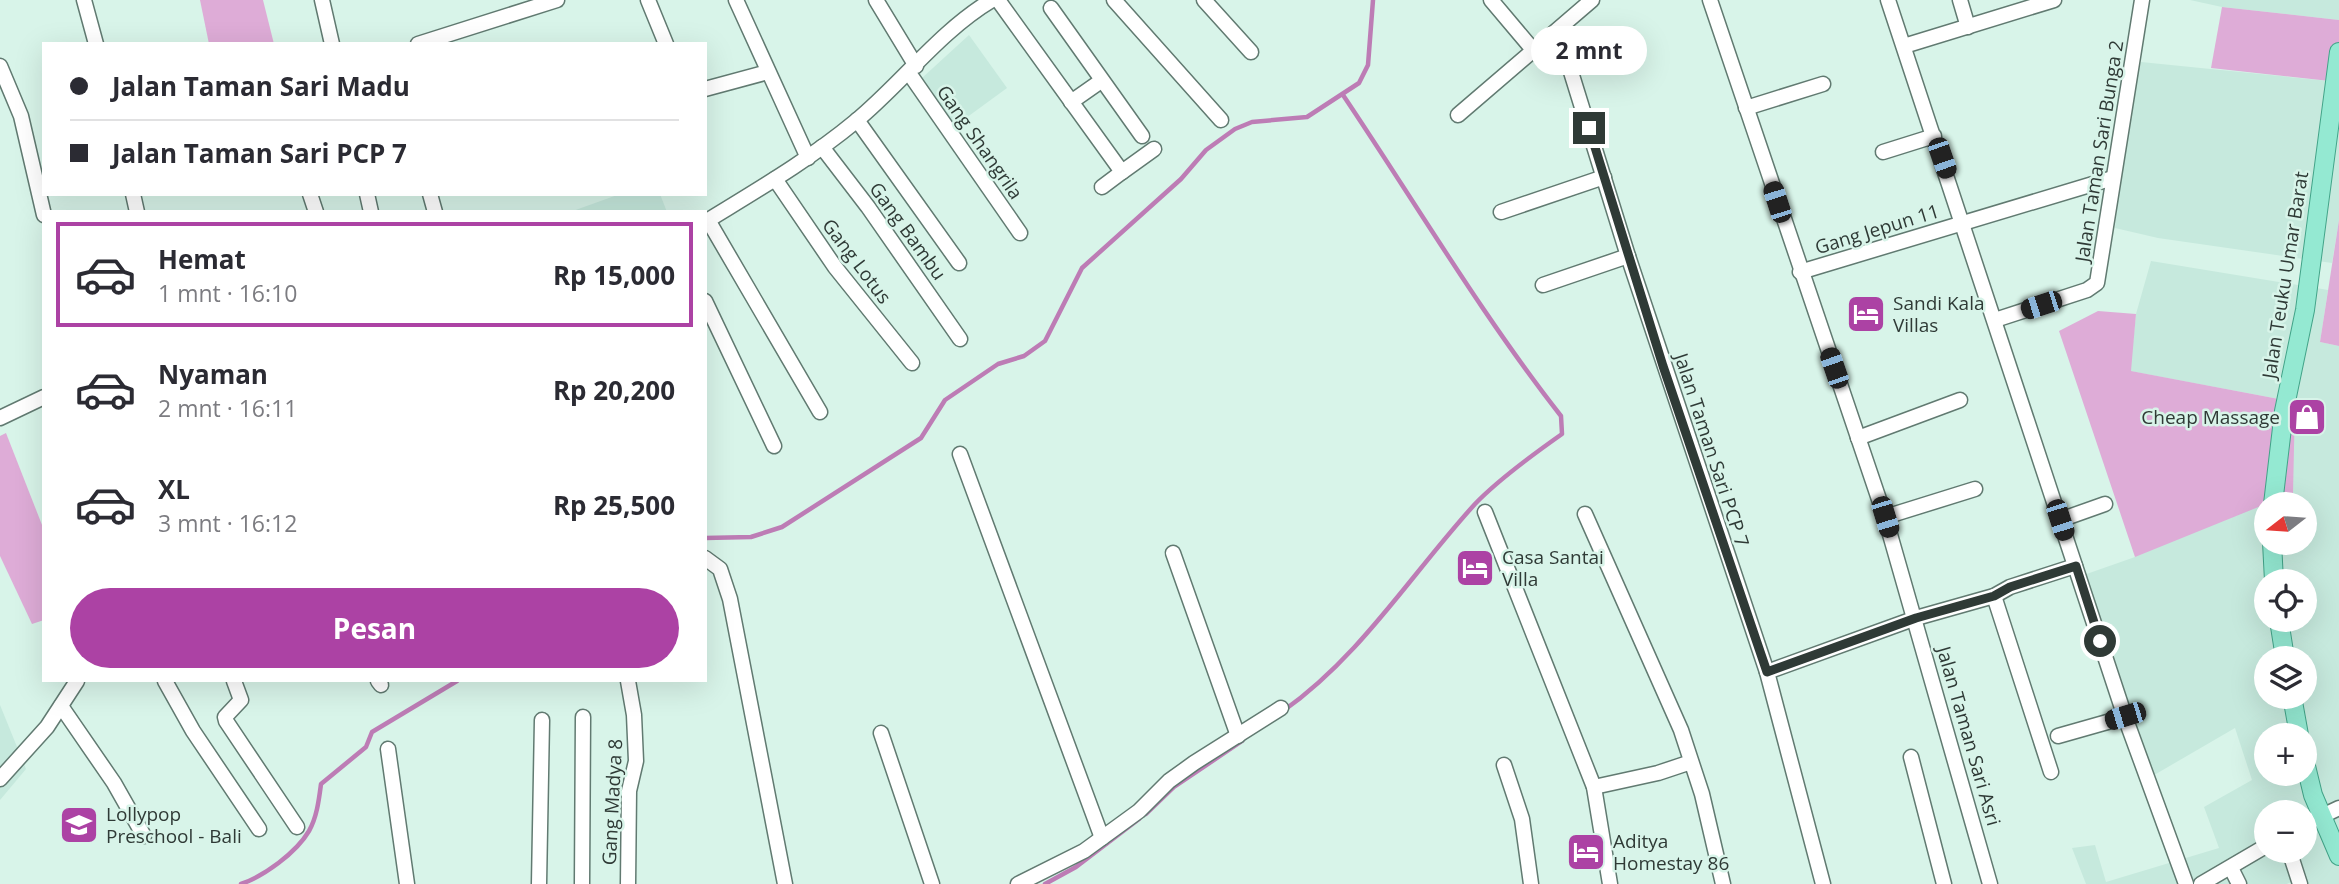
<!DOCTYPE html>
<html lang="id">
<head>
<meta charset="utf-8">
<style>
	:root { --surface:#fff; --page:#f2f2f3; --text:#2b2b33; --muted:#7c7c81; --line:#e1e1e2; --accent:#ac42a4 }
	body { margin:0; font-family:"Open Sans",sans-serif; background:var(--page); color:var(--text); height:100vh; display:flex; flex-direction:column; font-size:26px; white-space:nowrap }
	* { box-sizing:border-box; margin:0 }
	p { font-size:23px; color:var(--muted) }
	.icon { flex:none; width:38px; height:38px; fill:none; stroke:currentColor; stroke-width:2; stroke-linecap:round; stroke-linejoin:round }
	.map { position:relative; flex:1; overflow:hidden }
	.details { position:absolute; left:42px; top:210px; width:665px; height:472px; display:flex; flex-direction:column; background:var(--surface); border-radius:0px; box-shadow:0 7px 28px #0002 }
	.details>* { flex:none }
	.hud { position:absolute; left:42px; top:42px; width:665px; height:154px; border-radius:0px; box-shadow:0 7px 28px #0002; display:grid; align-content:center; height:154px; padding:0 28px; background:var(--surface) }
	.needle { width:46px; rotate:253deg }
	.controls { position:absolute; left:2254px; top:492px; display:grid; gap:14px }
	.controls a { display:grid; place-items:center; width:63px; height:63px; border-radius:50%; background:var(--surface); box-shadow:0 7px 28px #0002; font-size:35px }
	.end { position:absolute; width:32px; height:32px; margin:-16px; border:9px solid #2f3a36; background:#fff; box-shadow:0 0 0 4px #fff }
	.from { border-radius:50% }
	.bubble { position:absolute; height:49px; border-radius:24px; background:var(--surface); box-shadow:0 7px 28px #0002; font-size:23px; font-weight:700; line-height:49px; text-align:center }
	.car { position:absolute; width:21px; height:42px; margin:-21px -10px; border-radius:9px; box-shadow:0 0 5px 2px #0007; background:linear-gradient(#222 24%,#8ab4d8 0 40%,#222 0 76%,#8ab4d8 0 86%,#222 0) }
	.hud b { display:flex; align-items:center; gap:24px; height:66px; font-size:26px }
	.hud b+b { border-top:2px solid var(--line) }
	.hud i { width:18px; height:18px; background:var(--text) }
	ul { padding:12px 0 0; list-style:none }
	li { display:flex; align-items:center; gap:21px; height:105px; margin:0 14px 10px; padding:0 14px; border:4px solid transparent; border-radius:0px }
	li div { flex:1 }
	li b { display:block; font-size:26px }
	li em { font-style:normal; font-weight:700 }
	li.selected { border-color:var(--accent) }
	li>.icon { width:63px; height:63px; stroke-width:1.5 }
	.cta { display:flex; gap:14px; margin-top:auto; padding:14px 28px }
	.cta a { flex:1; height:80px; border-radius:42px; background:var(--accent); color:#fff; font-size:28px; font-weight:700; line-height:80px; text-align:center }
	.map>svg:first-child { display:block }
	.built { fill:#c6e9dd; fill-rule:evenodd }
	.green { fill:#deacd7 }
	.lines { fill:none; stroke-linecap:round; stroke-linejoin:round }
	.stream { stroke:#bd7cb5; stroke-width:4.5 }
	.minor-casing { stroke:#617a71; stroke-width:17 }
	.major-casing { stroke:#42a388; stroke-width:20 }
	.minor { stroke:#fff; stroke-width:14 }
	.major { stroke:#94e9d2; stroke-width:18 }
	.route { stroke:#2f3a36; stroke-width:9 }
	.labels { text-anchor:middle; stroke-width:5; stroke-linejoin:round; paint-order:stroke }
	.street-label { font-size:19px; fill:#2f3a36; stroke:#d8f4e9 }
	.poi-label { font-size:19px; fill:#2f3a36; stroke:#d8f4e9; text-anchor:start }
</style>
</head>
<body>
<div class="map">
<svg width="2339" height="884" viewBox="0 0 2339 884">
	<rect width="100%" height="100%" fill="#d8f4e9"/>
	<g class="built">
		<polygon points="2190,0 2339,0 2339,20 2222,7"/>
		<polygon points="969,35 1007,88 944,134 910,89"/>
		<polygon points="2141,62 2339,82 2339,220 2332,263 2158,238 2115,228 2127,104"/>
		<polygon points="620,194 660,194 667,212 570,212"/>
		<path d="M2151,261L2328,290L2320,342L2339,346V884H2294L2293,881L2287,884H2086L2072,848L2095,845L2106,882L2219,848L2204,807L2252,780L2235,728L2149,778L2078,577L2135,557L2295,402L2130,371L2136,314ZM2266,504H2305V542H2266ZM2266,581H2305V620H2266ZM2266,658H2305V696H2266ZM2266,735H2305V774H2266ZM2266,812H2305V850H2266Z"/>
		<polygon points="0,705 26,769 0,800"/>
	</g>
	<g class="green">
		<polygon points="200,0 263,0 274,44 209,44"/>
		<polygon points="2222,7 2339,20 2339,82 2211,68"/>
		<polygon points="2339,220 2339,346 2320,342"/>
		<polygon points="2098,311 2136,314 2131,371 2295,402 2293,493 2135,557 2059,331"/>
		<polygon points="6,433 44,530 44,620 32,624 0,556 0,436"/>
	</g>
	<g class="lines">
		<g class="stream">
			<polyline points="705,538 751,537 782,527 921,438 945,400 998,364 1024,356 1045,341 1082,268 1181,179 1206,150 1235,129 1252,122 1307,117 1359,83 1368,65 1373,0"/>
			<path d="M1283,711C1360,657 1412,573 1475,504C1497,481 1535,453 1562,434L1561,416C1481,314 1415,202 1343,95"/>
			<polyline points="1146,814 1174,787 1242,741"/>
			<path d="M241,884C264,876 296,853 309,831C317,817 319,799 321,784L366,747L372,732L457,681"/>
			<polyline points="1045,884 1076,867 1139,819"/>
		</g>
		<g class="minor-casing">
			<g id="minor">
				<polyline points="84,0 96,44"/>
				<polyline points="322,0 332,44"/>
				<polyline points="648,0 666,44"/>
				<polyline points="736,0 808,158"/>
				<polyline points="876,0 916,66"/>
				<polyline points="998,0 1122,172 1154,149"/>
				<polyline points="1114,0 1221,120"/>
				<polyline points="1204,0 1251,52"/>
				<polyline points="1491,0 1534,51"/>
				<polyline points="1710,0 1885,517 1990,884"/>
				<polyline points="1888,0 2125,717 2186,884"/>
				<polyline points="1960,0 1968,27"/>
				<polyline points="1051,8 1142,136"/>
				<polyline points="1558,30 1628,256 1767,672 1823,884"/>
				<polyline points="418,44 557,0"/>
				<polyline points="1904,46 2054,0"/>
				<polyline points="0,66 21,116 44,215"/>
				<polyline points="909,73 1020,233"/>
				<polyline points="705,89 768,72"/>
				<polyline points="1071,102 1101,81"/>
				<polyline points="1746,108 1823,84"/>
				<polyline points="1458,115 1592,0"/>
				<polyline points="857,120 959,263"/>
				<polyline points="822,147 868,207 960,339"/>
				<polyline points="1883,152 1934,136"/>
				<polyline points="775,179 835,267 912,363"/>
				<polyline points="1102,187 1122,172"/>
				<polyline points="133,194 137,212"/>
				<polyline points="310,194 316,212"/>
				<polyline points="367,194 371,212"/>
				<polyline points="430,194 435,212"/>
				<polyline points="1501,212 1604,177"/>
				<polyline points="708,220 820,412"/>
				<path d="M705,222C757,190 809,160 856,121C902,83 940,31 992,0"/>
				<polyline points="1800,272 2113,178"/>
				<polyline points="1543,285 1628,256"/>
				<polyline points="705,301 774,446"/>
				<polyline points="1995,320 2087,290 2097,283 2142,0"/>
				<polyline points="0,418 44,397"/>
				<polyline points="1858,438 1960,400"/>
				<polyline points="960,454 1102,838"/>
				<polyline points="1485,512 1594,787 1610,884"/>
				<polyline points="1585,514 1681,730 1702,794 1723,884"/>
				<polyline points="1885,517 1975,489"/>
				<polyline points="2060,520 2105,504"/>
				<polyline points="1173,553 1238,736"/>
				<polyline points="705,558 720,569 730,599 785,884"/>
				<polyline points="1994,596 2051,772"/>
				<polyline points="1767,672 1916,618 1994,596 2010,587 2075,566"/>
				<polyline points="165,681 193,731 259,829"/>
				<polyline points="234,681 241,700 225,717 226,721 297,827"/>
				<polyline points="378,681 381,685"/>
				<polyline points="61,706 114,783 144,836"/>
				<polyline points="881,733 932,884"/>
				<polyline points="2058,736 2125,717"/>
				<polyline points="388,749 407,884"/>
				<polyline points="1911,757 1944,884"/>
				<polyline points="1504,765 1522,819 1531,884"/>
				<polyline points="0,779 47,727 77,681"/>
				<polyline points="1594,787 1658,773 1691,762"/>
				<polyline points="2305,824 2339,808"/>
				<polyline points="2289,850 2300,884"/>
				<polyline points="2231,868 2239,884"/>
				<polyline points="539,884 542,720"/>
				<polyline points="582,884 583,717"/>
				<polyline points="628,884 629,791 636,761 634,715 628,681"/>
				<polyline points="1018,884 1084,851 1139,811 1169,781 1194,763 1281,708"/>
				<polyline points="2201,884 2266,846"/>
			</g>
		</g>
		<g class="major-casing">
			<g id="major">
				<polyline points="2273,504 2284,411 2305,310 2339,52"/>
				<polyline points="2272,542 2274,581"/>
				<polyline points="2279,620 2285,658"/>
				<polyline points="2292,696 2299,735"/>
				<polyline points="2305,762 2313,795 2339,856"/>
			</g>
		</g>
		<use href="#minor" class="minor"/>
		<use href="#major" class="major"/>
	</g>
	<g class="lines">
		<polyline class="route" points="1589,128 1663,366 1767,672 1916,618 1994,596 2010,587 2076,566 2100,641"/>
	</g>
	<defs>
		<g id="hotel-square" transform="scale(2.0125)"><rect x="-9" y="-9" width="18" height="18" rx="4" fill="#ac42a4" stroke="#d8f4e9"/><path d="M-6-4.5h1.5V1H6V5H4.5V3h-9V5H-6ZM-4 0a1.8 1.8 0 1 1 3.6 0ZM.5 0V-2.5h3Q6-2.5 6 0Z" fill="#fff"/></g>
		<g id="shop-square" transform="scale(2.0125)"><rect x="-9" y="-9" width="18" height="18" rx="4" fill="#ac42a4" stroke="#d8f4e9"/><path d="M-5-2.5h2.3a2.7 3.5 0 0 1 5.4 0H5L5.5 6h-11ZM-1.5-2.5h3a1.5 2.3 0 0 0-3 0Z" fill="#fff"/></g>
		<g id="school-square" transform="scale(2.0125)"><rect x="-9" y="-9" width="18" height="18" rx="4" fill="#ac42a4" stroke="#d8f4e9"/><path d="M0-5L7-2L0 1L-7-2ZM-4 1L0 2.5L4 1V4Q0 6-4 4Z" fill="#fff"/></g>
	</defs>
	<g fill-rule="evenodd">
		<use href="#hotel-square" x="1866" y="314"/>
		<use href="#shop-square" x="2307" y="417"/>
		<use href="#hotel-square" x="1475" y="568"/>
		<use href="#school-square" x="79" y="825"/>
		<use href="#hotel-square" x="1586" y="852"/>
	</g>
	<g class="labels">
		<g class="street-label">
			<text transform="translate(980 142) rotate(55)" y="7">Gang Shangrila</text>
			<text transform="translate(2099 151) rotate(-81)" y="7">Jalan Taman Sari Bunga 2</text>
			<text transform="translate(1877 229) rotate(-17)" y="7">Gang Jepun 11</text>
			<text transform="translate(908 231) rotate(54)" y="7">Gang Bambu</text>
			<text transform="translate(857 261) rotate(53)" y="7">Gang Lotus</text>
			<text transform="translate(2285 275) rotate(-81)" y="7">Jalan Teuku Umar Barat</text>
			<text transform="translate(1712 450) rotate(72)" y="7">Jalan Taman Sari PCP 7</text>
			<text transform="translate(1969 736) rotate(74)" y="7">Jalan Taman Sari Asri</text>
			<text transform="translate(612 802) rotate(-87)" y="7">Gang Madya 8</text>
		</g>
		<g class="poi-label">
			<text x="1893" y="310">Sandi Kala<tspan x="1893" dy="22">Villas</tspan></text>
			<text x="2280" y="424" text-anchor="end">Cheap Massage</text>
			<text x="1502" y="564">Casa Santai<tspan x="1502" dy="22">Villa</tspan></text>
			<text x="106" y="821">Lollypop<tspan x="106" dy="22">Preschool - Bali</tspan></text>
			<text x="1613" y="848">Aditya<tspan x="1613" dy="22">Homestay 86</tspan></text>
		</g>
	</g>
</svg>
<div class="controls">
<a><svg class="needle" viewBox="-14 -14 28 28"><path d="M0-13l5 13h-10z" fill="#e53935"/><path d="M0 13l5-13h-10z" fill="#7c7c81"/></svg></a>
<a><svg class="icon" aria-label="locate" viewBox="0 0 24 24"><circle cx="12" cy="12" r="6"/><path d="M12 2v4M12 18v4M2 12h4M18 12h4"/></svg></a>
<a><svg class="icon" aria-label="layers" viewBox="0 0 24 24"><path d="M12 4l9 5-9 5-9-5zM3 14l9 5 9-5"/></svg></a>
<a>+</a>
<a>−</a>
</div>
<i class="end from" style="left:2100px;top:641px"></i>
<i class="end" style="left:1589px;top:128px"></i>
<div class="bubble" style="left:1531px;top:26px;width:116px">2 mnt</div>
<i class="car" style="left:1942px;top:158px;rotate:161deg"></i>
<i class="car" style="left:1777px;top:202px;rotate:342deg"></i>
<i class="car" style="left:2041px;top:305px;rotate:252deg"></i>
<i class="car" style="left:1834px;top:368px;rotate:341deg"></i>
<i class="car" style="left:1885px;top:517px;rotate:163deg"></i>
<i class="car" style="left:2060px;top:520px;rotate:162deg"></i>
<i class="car" style="left:2125px;top:716px;rotate:253deg"></i>
<div class="hud">
<b><i class="from"></i>Jalan Taman Sari Madu</b>
<b><i></i>Jalan Taman Sari PCP 7</b>
</div>
<section class="details">
<ul>
<li class="selected"><svg class="icon" aria-label="car" viewBox="0 0 24 24"><path d="M5 17H2v-5l4-1 3-4h7l3 4 3 1v5h-3M9 17h6M6 11h13"/><circle cx="7" cy="17" r="2"/><circle cx="17" cy="17" r="2"/></svg><div><b>Hemat</b><p>1 mnt · 16:10</p></div><em>Rp 15,000</em></li>
<li><svg class="icon" aria-label="car" viewBox="0 0 24 24"><path d="M5 17H2v-5l4-1 3-4h7l3 4 3 1v5h-3M9 17h6M6 11h13"/><circle cx="7" cy="17" r="2"/><circle cx="17" cy="17" r="2"/></svg><div><b>Nyaman</b><p>2 mnt · 16:11</p></div><em>Rp 20,200</em></li>
<li><svg class="icon" aria-label="car" viewBox="0 0 24 24"><path d="M5 17H2v-5l4-1 3-4h7l3 4 3 1v5h-3M9 17h6M6 11h13"/><circle cx="7" cy="17" r="2"/><circle cx="17" cy="17" r="2"/></svg><div><b>XL</b><p>3 mnt · 16:12</p></div><em>Rp 25,500</em></li>
</ul>
<div class="cta"><a>Pesan</a></div>
</section>
</div>
</body>
</html>
